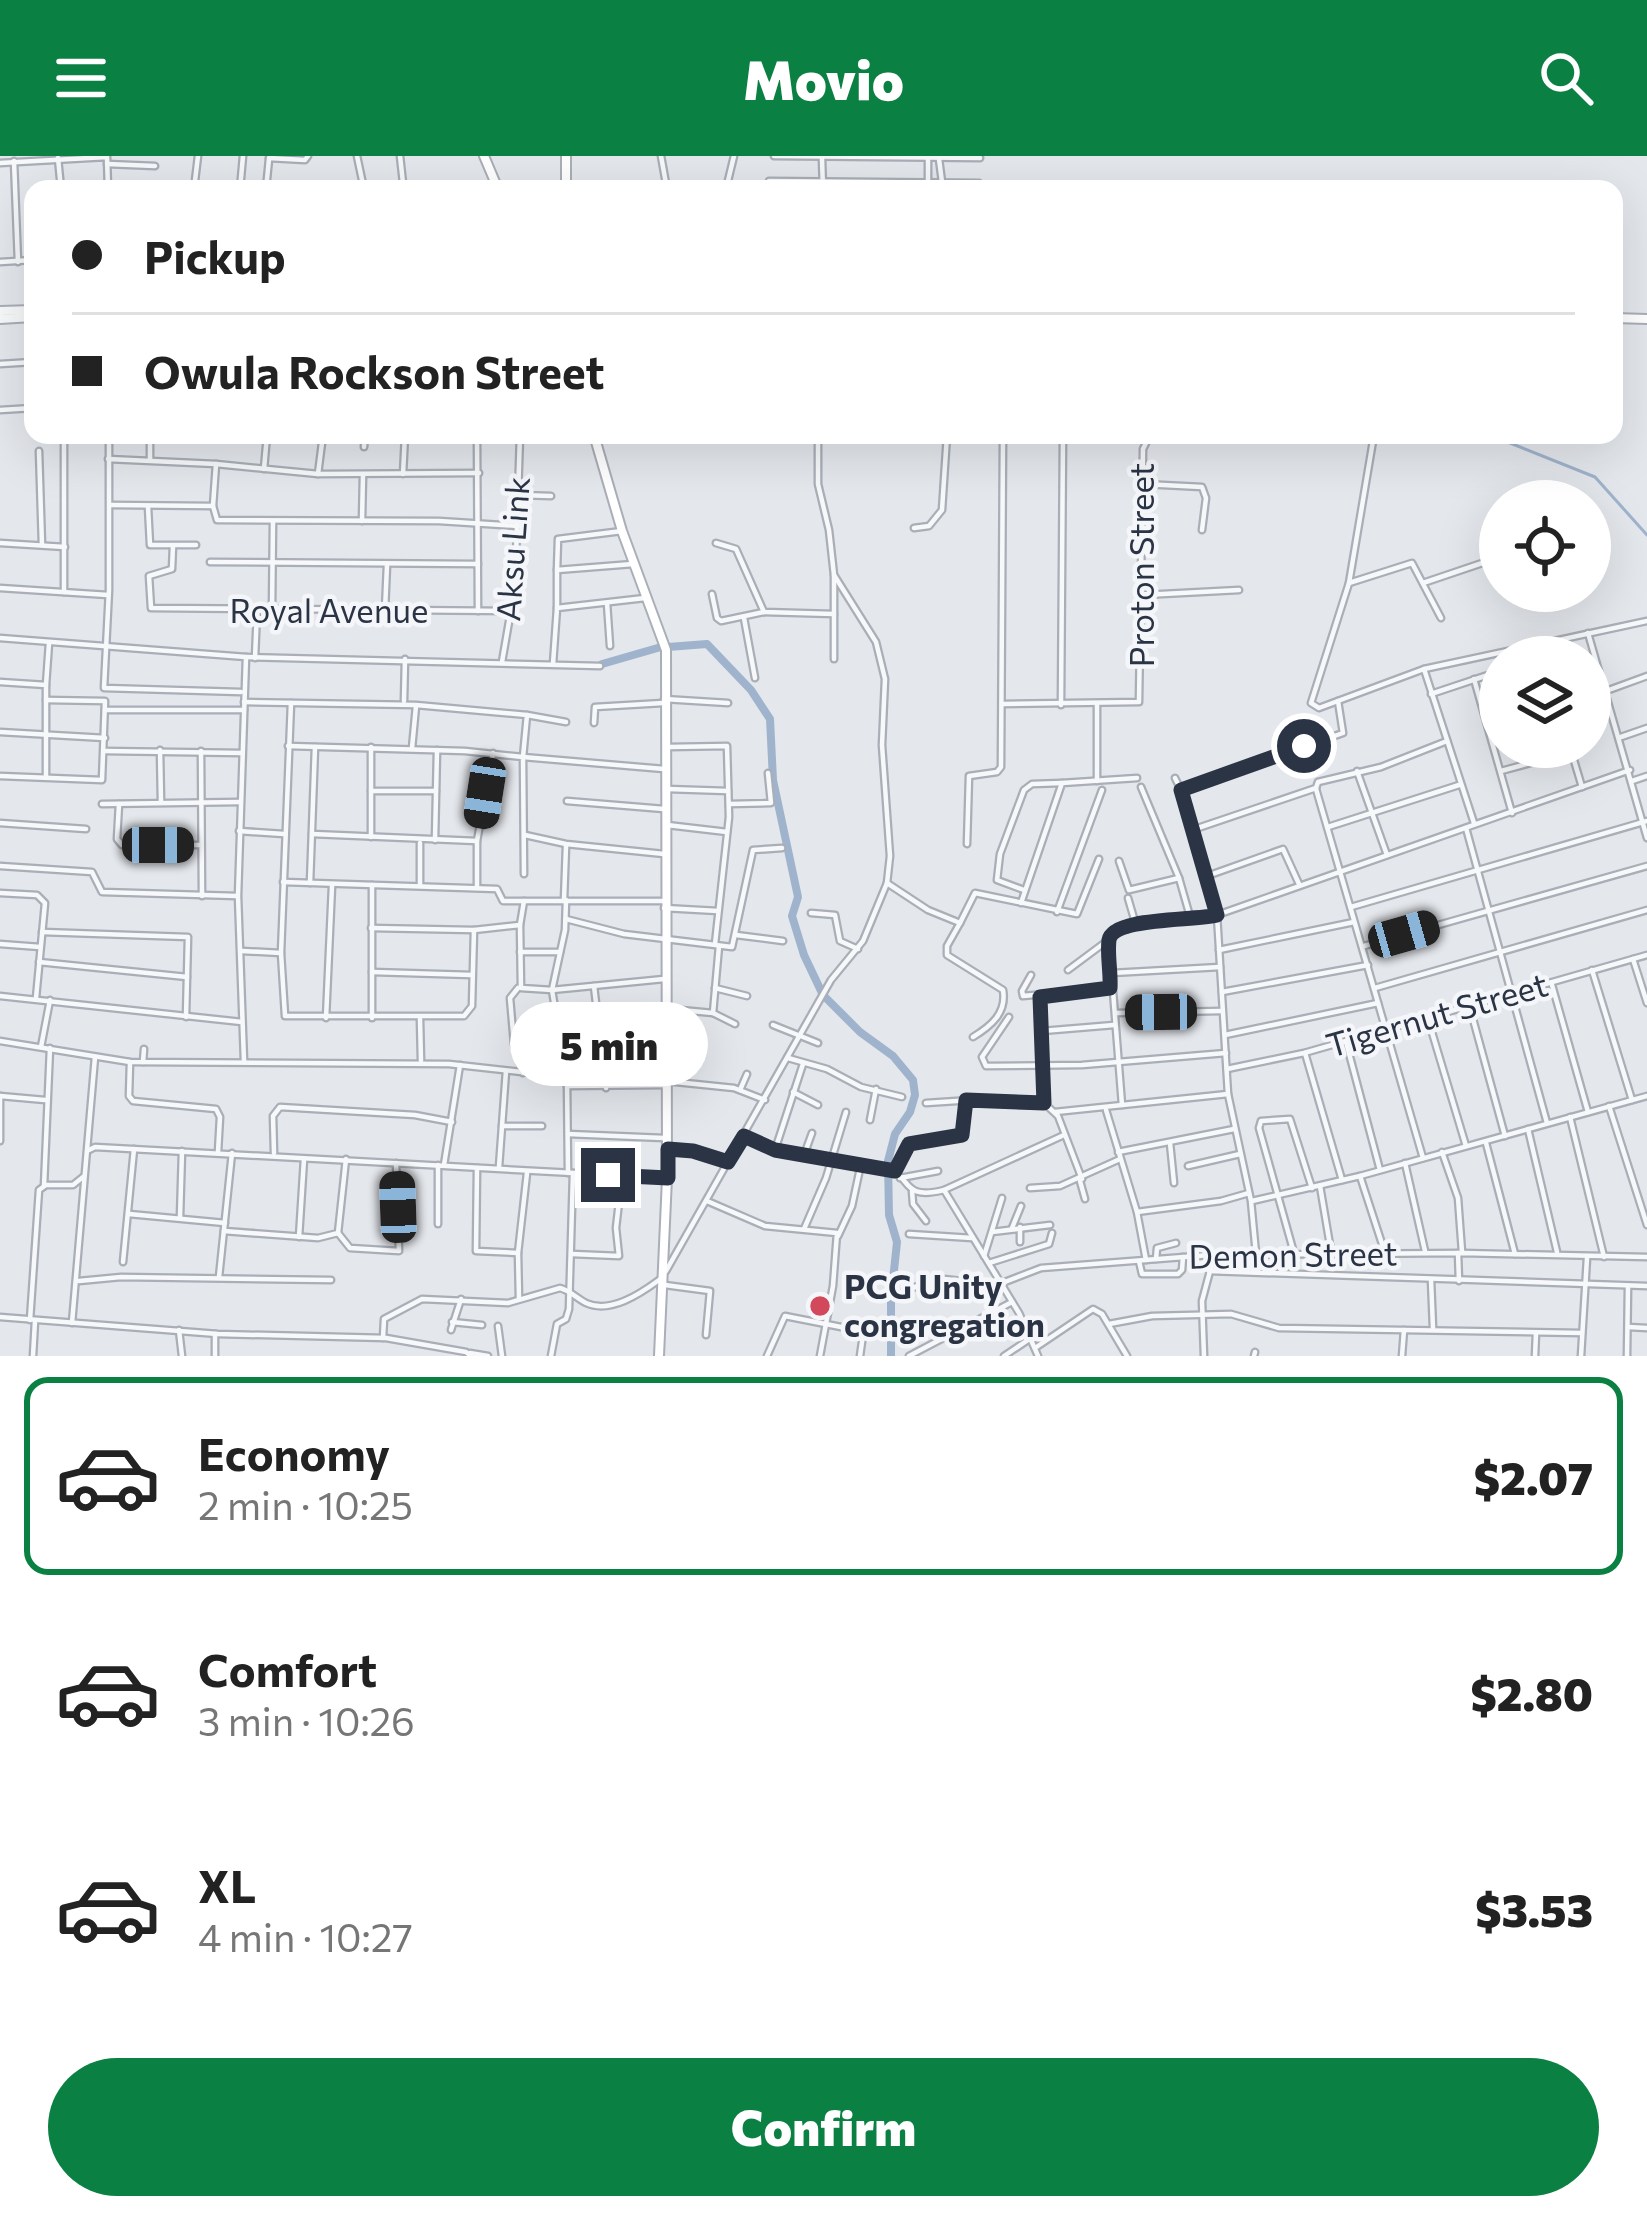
<!DOCTYPE html>
<html lang="en">
<head>
<meta charset="utf-8">
<style>
	:root { --surface:#fff; --page:#f2f2f2; --text:#222; --muted:#767676; --line:#e0e0e0; --accent:#0b8043 }
	body { margin:0; font-family:Commissioner,sans-serif; background:var(--page); color:var(--text); height:100vh; display:flex; flex-direction:column; font-size:45px; white-space:nowrap }
	* { box-sizing:border-box; margin:0 }
	p { font-size:39px; color:var(--muted) }
	.icon { flex:none; width:66px; height:66px; fill:none; stroke:currentColor; stroke-width:2; stroke-linecap:round; stroke-linejoin:round }
	.map { position:relative; height:1200px; overflow:hidden }
	.panel { display:flex; flex-direction:column; background:var(--surface); flex:1 }
	.panel>* { flex:none }
	.banner { position:absolute; left:24px; top:24px; width:1599px; height:264px; border-radius:24px; box-shadow:0 12px 48px #0002; display:grid; align-content:center; height:264px; padding:0 48px; background:var(--surface) }
	.controls { position:absolute; left:1479px; top:324px; display:grid; gap:24px }
	.controls a { display:grid; place-items:center; width:132px; height:132px; border-radius:50%; background:var(--surface); box-shadow:0 12px 48px #0002; font-size:60px }
	.end { position:absolute; width:54px; height:54px; margin:-27px; border:15px solid #2b3445; background:#fff; box-shadow:0 0 0 6px #fff }
	.from { border-radius:50% }
	.bubble { position:absolute; height:84px; border-radius:42px; background:var(--surface); box-shadow:0 12px 48px #0002; font-size:39px; font-weight:800; line-height:84px; text-align:center }
	.car { position:absolute; width:36px; height:72px; margin:-36px -18px; border-radius:15px; box-shadow:0 0 9px 3px #0007; background:linear-gradient(#222 24%,#8ab4d8 0 40%,#222 0 76%,#8ab4d8 0 86%,#222 0) }
	.banner b { display:flex; align-items:center; gap:42px; height:114px; font-size:45px }
	.banner b+b { border-top:3px solid var(--line) }
	.banner i { width:30px; height:30px; background:var(--text) }
	ul { padding:21px 0 0; list-style:none }
	li { display:flex; align-items:center; gap:36px; height:198px; margin:0 24px 18px; padding:0 24px; border:6px solid transparent; border-radius:24px }
	li div { flex:1 }
	li b { display:block; font-size:45px }
	li em { font-style:normal; font-weight:800 }
	li.active { border-color:var(--accent) }
	li>.icon { width:108px; height:108px; stroke-width:1.5 }
	.action { display:flex; gap:24px; margin-top:auto; padding:24px 48px }
	.action a { flex:1; height:138px; border-radius:72px; background:var(--accent); color:#fff; font-size:48px; font-weight:800; line-height:138px; text-align:center }
	header { display:flex; justify-content:space-between; align-items:center; height:156px; padding:0 48px; background:var(--accent); color:#fff; font-size:54px; font-weight:800 }
	.map>svg:first-child { display:block }
	.lines { fill:none; stroke-linecap:round; stroke-linejoin:round }
	.stream { stroke:#9fb4cc; stroke-width:3 }
	.river { stroke:#9fb4cc; stroke-width:8 }
	.minor-casing { stroke:#a9aeb7; stroke-width:9 }
	.tertiary-casing { stroke:#a9aeb7; stroke-width:12 }
	.secondary-casing { stroke:#a9aeb7; stroke-width:12 }
	.minor { stroke:#f7f8fa; stroke-width:4.5 }
	.tertiary { stroke:#f7f8fa; stroke-width:8 }
	.secondary { stroke:#fff; stroke-width:8 }
	.route { stroke:#2b3445; stroke-width:15 }
	.poi-dot { fill:#d1495b; stroke:#f4f6f9; stroke-width:4.5 }
	.labels { text-anchor:middle; stroke-width:9; stroke-linejoin:round; paint-order:stroke }
	.street-label { font-size:33px; fill:#2b3445; stroke:#f4f6f9 }
	.poi-label { font-size:33px; font-weight:bold; fill:#2b3445; stroke:#f4f6f9; text-anchor:start }
</style>
</head>
<body>
<header><svg class="icon" aria-label="menu" viewBox="0 0 24 24"><path d="M4 6h16M4 12h16M4 18h16"/></svg>Movio<svg class="icon" aria-label="search" viewBox="0 0 24 24"><circle cx="10" cy="10" r="6"/><path d="M15 15l6 6"/></svg></header>
<div class="map">
<svg width="1647" height="1200" viewBox="0 0 1647 1200">
	<rect width="100%" height="100%" fill="#e4e7ec"/>
	<g class="lines">
		<polyline class="stream" points="1490,279 1595,321 1647,379"/>
		<g class="river">
			<polyline points="668,491 707,488 751,534 770,563 773,624 798,741 792,760 804,799 822,837"/>
			<polyline points="602,508 661,491"/>
			<polyline points="826,842 860,876 893,900 913,924 915,939 910,956 895,978 888,1005 889,1059 897,1086 891,1143 891,1200"/>
		</g>
		<g class="minor-casing">
			<g id="minor">
				<polyline points="357,0 364,33"/>
				<polyline points="400,0 403,27"/>
				<polyline points="661,0 667,33"/>
				<polyline points="774,0 980,2"/>
				<polyline points="58,2 61,33"/>
				<polyline points="269,2 305,4 308,0"/>
				<polyline points="822,3 823,33"/>
				<polyline points="939,3 942,26"/>
				<polyline points="14,5 18,106"/>
				<polyline points="0,7 107,1 108,33"/>
				<polyline points="107,8 155,10"/>
				<polyline points="769,25 979,27"/>
				<polyline points="194,33 198,0"/>
				<polyline points="240,33 243,0"/>
				<polyline points="266,33 269,3"/>
				<polyline points="726,33 734,0"/>
				<polyline points="928,33 928,3"/>
				<polyline points="0,106 33,104"/>
				<polyline points="0,208 33,206"/>
				<polyline points="0,254 33,252"/>
				<polyline points="64,279 64,436"/>
				<polyline points="109,279 109,434 104,532 241,536"/>
				<polyline points="477,279 478,455"/>
				<polyline points="1374,279 1349,427 1311,547 1319,552 1424,513 1474,667"/>
				<polyline points="364,291 365,279"/>
				<polyline points="39,295 42,389"/>
				<polyline points="108,303 216,308 318,318 479,317"/>
				<polyline points="150,303 150,279"/>
				<polyline points="216,308 213,350 217,364 439,365 518,370"/>
				<polyline points="264,313 267,279"/>
				<polyline points="318,318 323,279"/>
				<polyline points="403,318 405,279"/>
				<polyline points="1143,328 1202,331 1206,342 1202,374"/>
				<polyline points="519,339 551,340"/>
				<polyline points="111,349 213,350"/>
				<polyline points="148,351 150,389 196,389"/>
				<polyline points="362,365 363,319"/>
				<polyline points="914,372 929,370 942,354 947,279"/>
				<polyline points="0,387 65,391"/>
				<polyline points="716,387 736,393 764,456 834,458"/>
				<polyline points="173,390 172,413 149,420 151,452 511,455"/>
				<polyline points="210,406 478,408"/>
				<polyline points="557,414 558,383 622,375"/>
				<polyline points="834,419 834,503"/>
				<polyline points="1349,427 1412,407 1441,462"/>
				<polyline points="1423,427 1500,401"/>
				<polyline points="0,432 108,439"/>
				<polyline points="712,438 717,462 721,465 764,456"/>
				<polyline points="1143,439 1239,434"/>
				<polyline points="607,447 610,490"/>
				<polyline points="557,452 557,414 633,408"/>
				<polyline points="385,454 387,409"/>
				<polyline points="272,455 273,365"/>
				<polyline points="744,462 755,522"/>
				<polyline points="1588,477 1647,682"/>
				<polyline points="0,482 246,501 238,740 244,905"/>
				<polyline points="246,501 600,510"/>
				<polyline points="255,502 257,455"/>
				<polyline points="502,506 515,431 520,279"/>
				<polyline points="553,508 557,452 645,442"/>
				<polyline points="1424,513 1647,465"/>
				<polyline points="1474,523 1512,657"/>
				<polyline points="0,526 46,529 46,621"/>
				<polyline points="46,529 49,487"/>
				<polyline points="1606,535 1647,520"/>
				<polyline points="1431,538 1500,515"/>
				<polyline points="664,543 728,547"/>
				<polyline points="404,545 405,503"/>
				<polyline points="244,546 416,549 527,559 523,601 664,613"/>
				<polyline points="291,547 281,797 285,860 464,860 472,850 474,774"/>
				<polyline points="1002,548 1139,546 1143,293 1150,279"/>
				<polyline points="1061,549 1063,279"/>
				<polyline points="105,554 244,554"/>
				<polyline points="527,559 566,566"/>
				<polyline points="594,567 595,551 663,547"/>
				<polyline points="0,576 105,582"/>
				<polyline points="1621,581 1647,572"/>
				<polyline points="288,590 465,595 523,601 524,718"/>
				<polyline points="669,591 727,590 729,661 715,788"/>
				<polyline points="1533,591 1536,605"/>
				<polyline points="1570,591 1582,631"/>
				<polyline points="412,592 416,550"/>
				<polyline points="160,594 161,646"/>
				<polyline points="104,595 242,597"/>
				<polyline points="201,595 202,740"/>
				<polyline points="1357,615 1387,699"/>
				<polyline points="1501,615 1571,596"/>
				<polyline points="0,620 102,624 105,545 46,544"/>
				<polyline points="1175,622 1181,634"/>
				<polyline points="1097,625 1097,549"/>
				<polyline points="1632,625 1647,620"/>
				<polyline points="1141,631 1179,722 1191,764"/>
				<polyline points="667,633 728,635"/>
				<polyline points="1316,633 1423,1002"/>
				<polyline points="371,635 436,635"/>
				<polyline points="567,645 664,653"/>
				<polyline points="102,648 240,646"/>
				<polyline points="119,648 117,683 122,689 199,689"/>
				<polyline points="729,648 771,647 768,617"/>
				<polyline points="0,667 86,673"/>
				<polyline points="667,669 727,676"/>
				<polyline points="1328,671 1459,629"/>
				<polyline points="1466,672 1547,967"/>
				<polyline points="1191,673 1181,634 1343,577 1338,545"/>
				<polyline points="239,675 284,678"/>
				<polyline points="312,678 477,685"/>
				<polyline points="525,679 566,688 664,698"/>
				<polyline points="371,681 371,591"/>
				<polyline points="435,684 437,594"/>
				<polyline points="967,688 969,620 997,616 1001,611 1003,279"/>
				<polyline points="1119,705 1129,734 1179,722"/>
				<polyline points="0,710 92,716 102,736 237,740"/>
				<polyline points="1207,720 1283,693 1299,728"/>
				<polyline points="283,726 497,733 503,745 664,745"/>
				<polyline points="310,727 315,591"/>
				<path d="M887,727L928,754L960,767L947,790V799L1003,834C1007,857 991,870 973,881"/>
				<polyline points="372,729 372,862"/>
				<polyline points="420,730 420,687"/>
				<polyline points="477,732 477,685 493,597"/>
				<polyline points="1024,734 997,724 1000,698 1024,634 1032,628 1062,627"/>
				<polyline points="0,737 37,739 45,747 36,842"/>
				<polyline points="1128,742 1135,766"/>
				<polyline points="564,744 566,690"/>
				<polyline points="566,744 565,774 552,834 567,924 568,1017"/>
				<polyline points="524,745 520,769 521,832 552,834 664,823"/>
				<polyline points="1021,747 1062,627 1137,622"/>
				<polyline points="1351,751 1647,665"/>
				<polyline points="664,752 718,755"/>
				<polyline points="1057,756 1102,634"/>
				<polyline points="811,757 835,759 840,785 858,793"/>
				<polyline points="566,763 624,778 732,791 753,694 782,692"/>
				<polyline points="960,767 975,737 1077,758 1099,703"/>
				<polyline points="371,772 474,774 520,769"/>
				<polyline points="42,776 188,781 186,861"/>
				<polyline points="736,779 783,785"/>
				<polyline points="1109,784 1122,949"/>
				<polyline points="0,788 40,791"/>
				<polyline points="1364,790 1647,710"/>
				<polyline points="1219,794 1354,766"/>
				<polyline points="242,795 281,797"/>
				<polyline points="520,796 560,796"/>
				<polyline points="1633,803 1647,847"/>
				<polyline points="39,806 187,821"/>
				<path d="M1068,814L1111,782L1117,771C1149,761 1184,767 1217,759L1630,614"/>
				<polyline points="1592,814 1632,944"/>
				<polyline points="372,816 472,819"/>
				<polyline points="1112,817 1220,811"/>
				<polyline points="1031,819 1022,835 1023,840 1110,832"/>
				<polyline points="1552,829 1588,956"/>
				<polyline points="594,830 606,932"/>
				<polyline points="518,832 510,842 514,888 523,917"/>
				<polyline points="715,832 747,840"/>
				<polyline points="1375,832 1647,754"/>
				<polyline points="1222,836 1368,809"/>
				<polyline points="0,840 242,866"/>
				<polyline points="1039,841 1044,947"/>
				<polyline points="1470,852 1505,980"/>
				<polyline points="670,853 713,857 719,790"/>
				<polyline points="713,857 735,868"/>
				<polyline points="1116,857 1222,855"/>
				<polyline points="1009,861 982,901 986,910 1082,909 1226,897"/>
				<polyline points="326,862 332,730"/>
				<polyline points="420,863 421,905"/>
				<polyline points="1428,863 1466,990"/>
				<polyline points="773,869 818,887"/>
				<polyline points="1042,875 1114,869"/>
				<polyline points="1225,879 1378,847"/>
				<polyline points="0,885 130,906 449,908 566,921"/>
				<polyline points="1346,886 1380,1014"/>
				<polyline points="41,891 50,844"/>
				<polyline points="1305,897 1342,1024"/>
				<polyline points="788,902 827,913 861,931 902,941"/>
				<polyline points="130,906 129,940 133,945 216,953 220,961 218,996"/>
				<polyline points="143,906 144,893"/>
				<polyline points="1227,913 1304,897 1647,799"/>
				<polyline points="666,925 734,932 765,944"/>
				<polyline points="567,930 666,929"/>
				<polyline points="740,934 747,918"/>
				<polyline points="793,936 818,949"/>
				<polyline points="0,940 0,985"/>
				<polyline points="0,940 45,944"/>
				<polyline points="926,947 987,943 1044,947 1058,960 1082,1023"/>
				<polyline points="1609,950 1647,1069"/>
				<polyline points="1106,954 1137,1056 1146,1104"/>
				<polyline points="1055,956 1228,938"/>
				<polyline points="1570,961 1604,1101"/>
				<polyline points="870,964 876,933"/>
				<polyline points="502,970 542,970"/>
				<polyline points="1528,973 1557,1096"/>
				<polyline points="568,978 664,982"/>
				<path d="M744,980C789,1005 839,998 886,1012C913,1020 900,1045 944,1034L1064,979"/>
				<polyline points="1170,987 1174,1027"/>
				<polyline points="1486,987 1515,1098"/>
				<polyline points="670,993 693,995 728,1006"/>
				<polyline points="89,994 95,991 667,1022"/>
				<polyline points="775,994 803,908"/>
				<polyline points="1118,996 1234,973"/>
				<polyline points="1442,996 1458,1042 1462,1096"/>
				<polyline points="274,997 273,960 280,951 415,959 452,966"/>
				<polyline points="804,999 812,977"/>
				<polyline points="1405,1007 1425,1095"/>
				<polyline points="438,1009 438,1068"/>
				<polyline points="444,1009 460,909"/>
				<polyline points="1188,1010 1240,998"/>
				<polyline points="499,1011 506,915"/>
				<polyline points="477,1012 476,1095 518,1097"/>
				<polyline points="895,1015 909,988 961,979 966,944"/>
				<polyline points="1360,1020 1384,1094"/>
				<polyline points="900,1022 938,1015"/>
				<polyline points="1080,1025 1085,1043"/>
				<polyline points="44,1030 50,892"/>
				<polyline points="1320,1030 1331,1095"/>
				<polyline points="1030,1032 1060,1030 1120,1003"/>
				<polyline points="944,1034 1019,1157 1038,1200"/>
				<polyline points="912,1035 913,1048 926,1065"/>
				<polyline points="707,1045 765,1070 837,1077 833,1130 820,1200"/>
				<polyline points="1252,1045 1360,1020 1647,940"/>
				<polyline points="1137,1056 1221,1045 1249,1037"/>
				<polyline points="129,1058 225,1067"/>
				<polyline points="180,1061 182,995"/>
				<polyline points="1012,1072 1021,1050"/>
				<polyline points="804,1073 826,1022 846,956"/>
				<polyline points="224,1075 318,1082 338,1077 346,1003"/>
				<polyline points="992,1076 1050,1069"/>
				<polyline points="338,1077 350,1092 399,1095 396,1007"/>
				<polyline points="909,1078 972,1082"/>
				<polyline points="838,1080 852,1050 861,1008"/>
				<polyline points="299,1081 304,1003"/>
				<polyline points="1020,1086 1020,1071"/>
				<polyline points="1294,1097 1259,972 1261,965 1290,963 1312,1032"/>
				<polyline points="1458,1097 1459,1125"/>
				<polyline points="572,1098 619,1100 616,1072 622,1020"/>
				<polyline points="1256,1098 1251,1045 1228,938 1217,759 1193,678 1195,673 1316,632 1318,626 1381,611 1447,585"/>
				<polyline points="984,1100 1002,1042"/>
				<polyline points="1156,1103 1157,1092 1176,1087"/>
				<polyline points="1139,1105 1142,1118 1178,1118 1182,1114 1183,1101"/>
				<polyline points="123,1106 134,993"/>
				<polyline points="989,1107 1049,1088 1052,1077"/>
				<polyline points="666,1115 831,824 863,785 887,727 890,700 882,589 885,523 876,486 834,419 829,374 818,328 818,279"/>
				<polyline points="1209,1115 1647,1130"/>
				<polyline points="219,1121 232,997"/>
				<polyline points="1431,1124 1433,1172"/>
				<polyline points="79,1125 121,1121 331,1124"/>
				<polyline points="924,1126 927,1142"/>
				<polyline points="665,1129 710,1135 706,1179"/>
				<polyline points="902,1137 935,1122 997,1129 1041,1112 1210,1099 1462,1097 1647,1101"/>
				<polyline points="519,1143 518,1097 527,1017"/>
				<polyline points="0,1161 218,1178 386,1182 466,1196 471,1200"/>
				<polyline points="30,1164 39,1034 46,1029 73,1029 83,1021"/>
				<polyline points="452,1166 482,1169"/>
				<polyline points="72,1167 95,901"/>
				<polyline points="1109,1168 1152,1160 1231,1158 1279,1172 1582,1177"/>
				<polyline points="498,1170 502,1200"/>
				<polyline points="1628,1171 1647,1172"/>
				<polyline points="179,1174 182,1200"/>
				<polyline points="451,1174 461,1143"/>
				<polyline points="215,1178 215,1200"/>
				<path d="M383,1182L384,1163L422,1143L508,1147L560,1132C571,1135 576,1142 586,1147C610,1158 640,1138 659,1124"/>
				<polyline points="1035,1192 1093,1153 1102,1158 1127,1200"/>
				<polyline points="470,1197 488,1200"/>
				<polyline points="33,1200 35,1165"/>
				<polyline points="551,1200 557,1168 566,1163 569,1153 573,1017"/>
				<polyline points="767,1200 785,1160 841,1171 884,1169"/>
				<polyline points="860,1200 864,1172"/>
				<polyline points="909,1200 1012,1146"/>
				<polyline points="1004,1200 1031,1182"/>
				<polyline points="1204,1200 1202,1145 1214,1100"/>
				<polyline points="1254,1200 1255,1196"/>
				<polyline points="1402,1200 1404,1174"/>
				<polyline points="1535,1200 1536,1177"/>
				<polyline points="1581,1200 1587,1102"/>
				<polyline points="1627,1200 1628,1130"/>
			</g>
		</g>
		<g class="tertiary-casing">
			<g id="tertiary">
				<polyline points="0,155 33,154"/>
				<polyline points="0,163 33,161"/>
			</g>
		</g>
		<g class="secondary-casing">
			<g id="secondary">
				<polyline points="484,0 498,33"/>
				<polyline points="566,0 566,33"/>
				<polyline points="1614,162 1647,163"/>
				<polyline points="594,279 622,375 666,494 667,1022 659,1200"/>
			</g>
		</g>
		<use href="#minor" class="minor"/>
		<use href="#tertiary" class="tertiary"/>
		<use href="#secondary" class="secondary"/>
	</g>
	<g class="lines">
		<path class="route" d="M608,1019L668,1022V993L693,995L728,1006L744,980L775,994L895,1015L909,988L962,979L966,944L1044,947L1040,841L1110,832C1111,817 1107,798 1109,784C1113,761 1194,765 1217,759L1181,634L1304,590"/>
	</g>
	<circle class="poi-dot" cx="820" cy="1150" r="12"/>
	<g class="labels">
		<g class="street-label">
			<text transform="translate(513 393) rotate(-86)" y="12">Aksu Link</text>
			<text transform="translate(1142 409) rotate(-90)" y="12">Proton Street</text>
			<text x="329" y="467">Royal Avenue</text>
			<text transform="translate(1437 859) rotate(-16)" y="12">Tigernut Street</text>
			<text transform="translate(1293 1099) rotate(-1)" y="12">Demon Street</text>
		</g>
		<g class="poi-label">
			<text x="844" y="1143">PCG Unity<tspan x="844" dy="38">congregation</tspan></text>
		</g>
	</g>
</svg>
<div class="controls">
<a><svg class="icon" aria-label="locate" viewBox="0 0 24 24"><circle cx="12" cy="12" r="6"/><path d="M12 2v4M12 18v4M2 12h4M18 12h4"/></svg></a>
<a><svg class="icon" aria-label="layers" viewBox="0 0 24 24"><path d="M12 4l9 5-9 5-9-5zM3 14l9 5 9-5"/></svg></a>
</div>
<i class="end from" style="left:1304px;top:590px"></i>
<i class="end" style="left:608px;top:1019px"></i>
<div class="bubble" style="left:510px;top:846px;width:198px">5 min</div>
<i class="car" style="left:485px;top:637px;rotate:189deg"></i>
<i class="car" style="left:158px;top:689px;rotate:90deg"></i>
<i class="car" style="left:1404px;top:778px;rotate:74deg"></i>
<i class="car" style="left:1161px;top:856px;rotate:269deg"></i>
<i class="car" style="left:398px;top:1051px;rotate:358deg"></i>
<div class="banner">
<b><i class="from"></i>Pickup</b>
<b><i></i>Owula Rockson Street</b>
</div>
</div>
<section class="panel">
<ul>
<li class="active"><svg class="icon" aria-label="car" viewBox="0 0 24 24"><path d="M5 17H2v-5l4-1 3-4h7l3 4 3 1v5h-3M9 17h6M6 11h13"/><circle cx="7" cy="17" r="2"/><circle cx="17" cy="17" r="2"/></svg><div><b>Economy</b><p>2 min · 10:25</p></div><em>$2.07</em></li>
<li><svg class="icon" aria-label="car" viewBox="0 0 24 24"><path d="M5 17H2v-5l4-1 3-4h7l3 4 3 1v5h-3M9 17h6M6 11h13"/><circle cx="7" cy="17" r="2"/><circle cx="17" cy="17" r="2"/></svg><div><b>Comfort</b><p>3 min · 10:26</p></div><em>$2.80</em></li>
<li><svg class="icon" aria-label="car" viewBox="0 0 24 24"><path d="M5 17H2v-5l4-1 3-4h7l3 4 3 1v5h-3M9 17h6M6 11h13"/><circle cx="7" cy="17" r="2"/><circle cx="17" cy="17" r="2"/></svg><div><b>XL</b><p>4 min · 10:27</p></div><em>$3.53</em></li>
</ul>
<div class="action"><a>Confirm</a></div>
</section>
</body>
</html>
